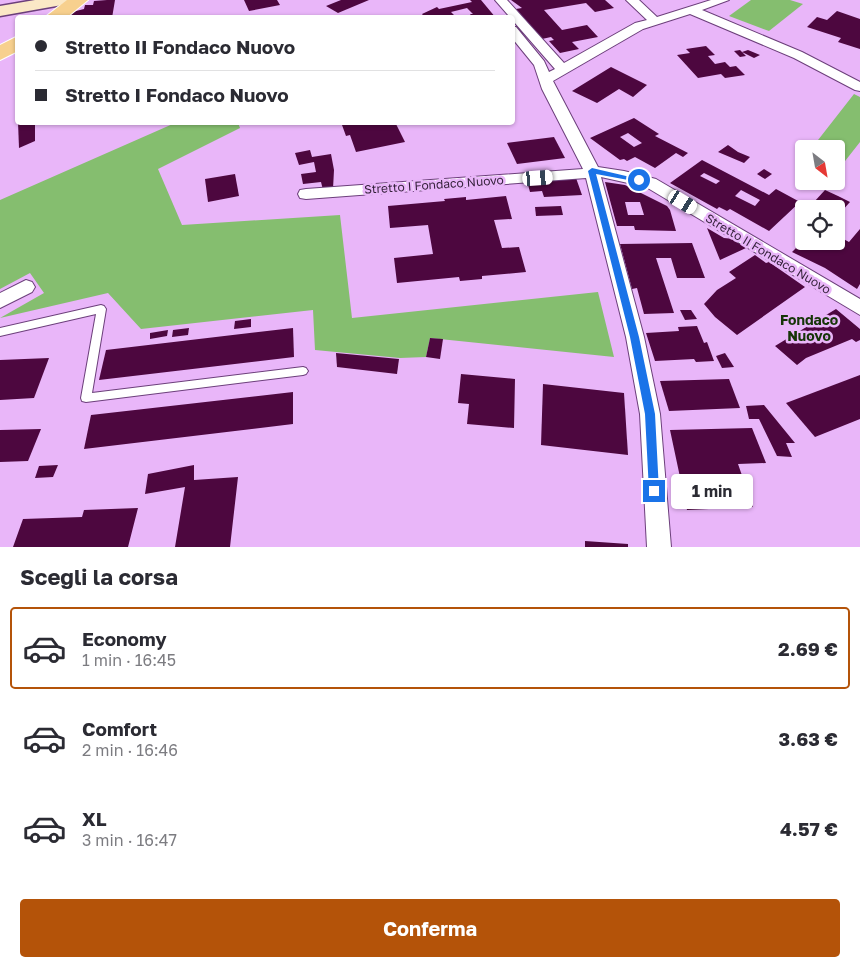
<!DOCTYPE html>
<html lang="it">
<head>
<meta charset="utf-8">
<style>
	:root { --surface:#fff; --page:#f7f7f7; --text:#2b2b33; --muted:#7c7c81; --line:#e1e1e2; --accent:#b45309 }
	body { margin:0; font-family:"Golos Text",sans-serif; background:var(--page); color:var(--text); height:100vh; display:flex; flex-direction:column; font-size:19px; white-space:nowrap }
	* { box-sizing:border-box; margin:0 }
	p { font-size:16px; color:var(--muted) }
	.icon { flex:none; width:28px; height:28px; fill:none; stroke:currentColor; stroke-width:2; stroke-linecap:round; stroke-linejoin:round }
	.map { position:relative; height:547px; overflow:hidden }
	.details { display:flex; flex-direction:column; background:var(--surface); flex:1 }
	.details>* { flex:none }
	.banner { position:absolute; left:15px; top:15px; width:500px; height:110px; border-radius:5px; box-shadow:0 1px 4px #0004; display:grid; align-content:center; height:110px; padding:0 20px; background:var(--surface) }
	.needle { width:32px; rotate:149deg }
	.buttons { position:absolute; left:795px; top:140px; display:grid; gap:10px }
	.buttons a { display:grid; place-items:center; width:50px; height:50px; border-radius:5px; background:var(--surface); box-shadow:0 1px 4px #0004; font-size:25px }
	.end { position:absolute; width:22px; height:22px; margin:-11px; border:6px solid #1a73e8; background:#fff; box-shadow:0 0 0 2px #fff }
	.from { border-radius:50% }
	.bubble { position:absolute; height:35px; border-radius:5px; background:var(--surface); box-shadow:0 1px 4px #0004; font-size:16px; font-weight:700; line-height:35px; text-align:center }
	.car { position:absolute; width:15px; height:30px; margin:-15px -8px; border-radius:6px; box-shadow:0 0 4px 1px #0007; background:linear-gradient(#fff 24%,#345 0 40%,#fff 0 76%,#345 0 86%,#fff 0) }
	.banner b { display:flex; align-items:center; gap:18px; height:48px; font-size:19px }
	.banner b+b { border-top:1px solid var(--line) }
	.banner i { width:12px; height:12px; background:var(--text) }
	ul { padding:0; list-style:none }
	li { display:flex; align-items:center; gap:15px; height:82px; margin:0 10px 8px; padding:0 10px; border:2px solid transparent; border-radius:5px }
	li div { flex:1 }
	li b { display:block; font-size:19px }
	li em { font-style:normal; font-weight:700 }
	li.selected { border-color:var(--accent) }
	li>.icon { width:45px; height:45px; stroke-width:1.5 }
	h2 { padding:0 20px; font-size:22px; line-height:60px }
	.button { display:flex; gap:10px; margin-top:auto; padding:10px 20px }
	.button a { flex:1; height:58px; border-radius:5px; background:var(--accent); color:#fff; font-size:20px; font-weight:700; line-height:58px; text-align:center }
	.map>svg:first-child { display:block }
	.green { fill:#85be6f }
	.building { fill:#4d073f; fill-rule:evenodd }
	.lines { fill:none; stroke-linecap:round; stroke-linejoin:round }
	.lane-casing { stroke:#6c3f7b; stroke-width:2 }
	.street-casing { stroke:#6c3f7b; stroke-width:2 }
	.secondary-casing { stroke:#6c3f7b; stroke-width:3 }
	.primary-casing { stroke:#fff; stroke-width:2 }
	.lane { fill:#fff; fill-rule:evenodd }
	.street { fill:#fff; fill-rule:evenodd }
	.secondary { fill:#fbe8c6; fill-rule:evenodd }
	.primary { fill:#f7d08e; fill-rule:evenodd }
	.route { fill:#1a73e8 }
	.labels { text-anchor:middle; stroke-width:5; stroke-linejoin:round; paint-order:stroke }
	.street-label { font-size:12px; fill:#321f38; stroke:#e9b6f9 }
	.neighbourhood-label { font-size:14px; font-weight:bold; fill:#163507; stroke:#e9b6f9 }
</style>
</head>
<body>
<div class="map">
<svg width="860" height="547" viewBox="0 0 860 547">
	<rect width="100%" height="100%" fill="#e9b6f9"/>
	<g class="green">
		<polygon points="751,0 790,0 803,4 769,31 729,16"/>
		<polygon points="854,94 860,97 860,142 838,170 836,149 811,149"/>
		<polygon points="175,123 238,123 240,128 158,169 182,225 340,215 352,318 598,292 614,357 430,338 426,357 400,358 315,350 313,310 141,329 108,293 0,318 44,293 30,273 0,289 0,200"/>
	</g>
	<g class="building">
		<polygon points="107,0 115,0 112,18 64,18 72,12 84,9 85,5 93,5 94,1"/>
		<polygon points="244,0 277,0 280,5 249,11"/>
		<polygon points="341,0 369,0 338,13 326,6"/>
		<polygon points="470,0 481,0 496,18 473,18 470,14 473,14 467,8 451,12 456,17 454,18 425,18 422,14 437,7 439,9 472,2"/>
		<polygon points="511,0 605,0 614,8 595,12 586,3 544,10 562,30 587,25 598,37 572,42 579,49 560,53 549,41 554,40 551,37 542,39 516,9 522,8"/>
		<polygon points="837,11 860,19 860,49 838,42 841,38 807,27 817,17 827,20"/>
		<polygon points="706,46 715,55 708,56 715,64 725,62 730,67 736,66 745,75 725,78 721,74 698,78 677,55 690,53 686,49"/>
		<polygon points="740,50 742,52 748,50 760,55 754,58 742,52 746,56 740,57 734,51"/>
		<polygon points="611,67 647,85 633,97 619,89 597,103 572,91"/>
		<path d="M634,118L659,134L655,136L688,153L683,157L676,153L655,168L635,157L627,161L624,159L620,160L590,138ZM628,133L642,143L634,147L620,137Z"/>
		<polygon points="18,122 35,123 35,141 19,148"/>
		<polygon points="355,122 395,122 405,142 356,152 350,135 346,136 342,125"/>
		<polygon points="554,137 565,158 517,164 507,143"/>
		<polygon points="728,145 738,152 750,157 744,163 718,152"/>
		<polygon points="310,150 312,157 331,154 334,170 333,189 323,190 321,182 303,184 301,174 316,172 314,162 299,165 295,153"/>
		<path d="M702,160L769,195L776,189L800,202L769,231L730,209L727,211L719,207L717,209L670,183ZM704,173L720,181L716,184L700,176ZM741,190L760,200L755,206L735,196Z"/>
		<polygon points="764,169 772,174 765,179 757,174"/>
		<polygon points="235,174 239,196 208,202 205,179"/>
		<polygon points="576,178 582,195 544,197 542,191 530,192 527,181"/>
		<path d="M605,182L625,185L667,206L670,210L676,231L635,230L634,226H617ZM625,202H640L644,215H628Z"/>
		<polygon points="825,190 838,196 850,202 841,212 814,202"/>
		<polygon points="506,196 512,219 494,220 502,248 519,247 526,272 482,276 482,279 460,281 459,277 397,283 394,258 433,254 428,225 390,228 388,206 445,201 444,199 466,197 466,200"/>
		<polygon points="561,206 563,215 536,216 535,207"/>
		<polygon points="707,228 724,238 734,239 746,248 720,260"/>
		<polygon points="860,229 860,284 857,289 825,268 792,252 803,241 836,241 836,235 849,242"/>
		<polygon points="692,243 705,278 677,278 671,258 656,258 674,313 644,314 637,288 632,289 620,244"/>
		<polygon points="755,255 766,263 769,262 805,287 737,335 715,317 704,304 717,290 736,278 729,272"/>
		<polygon points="836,309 860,329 860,340 856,342 852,339 806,358 797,365 775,346"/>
		<polygon points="680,310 691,310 697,319 685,320"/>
		<polygon points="251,319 251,327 234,329 235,321"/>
		<polygon points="697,326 704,343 707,342 714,361 696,362 694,359 655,361 646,333 679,331 678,327"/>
		<polygon points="189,328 188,335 172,337 173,330"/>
		<polygon points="293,328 294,357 99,380 106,350"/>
		<polygon points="168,330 167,336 150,339 150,333"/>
		<polygon points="430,338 443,339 440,359 426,357"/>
		<polygon points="336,353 399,359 397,374 337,367"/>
		<polygon points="725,353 734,367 722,368 716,356"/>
		<polygon points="49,358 34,398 0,400 0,360"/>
		<polygon points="461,374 515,379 514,428 467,424 469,404 458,403"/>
		<polygon points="860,375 860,419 815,437 786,403"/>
		<polygon points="729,379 740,408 669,411 660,381"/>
		<polygon points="543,384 624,393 628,455 541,445"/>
		<polygon points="293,392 293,424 84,449 91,415"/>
		<polygon points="764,405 795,443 786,443 792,457 777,456 759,419 749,419 746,406"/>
		<polygon points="752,428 766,463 738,464 753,507 687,510 670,430"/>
		<polygon points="41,429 28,461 0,462 0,430"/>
		<polygon points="58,465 53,477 35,478 39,466"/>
		<polygon points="194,465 194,480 238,477 230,547 175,547 185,487 145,494 148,474"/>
		<polygon points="138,508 128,547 13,547 23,519 82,517 84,510"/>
		<polygon points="585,541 628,544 628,547 585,547"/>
	</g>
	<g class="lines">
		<g class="lane-casing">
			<polygon id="lane" points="101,305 104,306 106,309 92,393 303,367 306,368 308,371 306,374 303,375 86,402 82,401 81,398 96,314 0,336 0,328"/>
		</g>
		<g class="street-casing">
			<g id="street">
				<polygon points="495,0 507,0 564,63 635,23 647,20 626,0 639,0 657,17 711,0 729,0 702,10 802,52 860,82 860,91 855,90 794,58 690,14 643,29 553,81 598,167 624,171 656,179 860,299 860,315 646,187 601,177 644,337 660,414 671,547 647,547 640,414 626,337 586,178 306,199 300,198 298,194 300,190 306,189 583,169 542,89 534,65 512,38 512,27 516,27 544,61 549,72 555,69"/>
				<polygon points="26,280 32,282 35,287 32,292 0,308 0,293"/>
			</g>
		</g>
		<g class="secondary-casing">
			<polygon id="secondary" points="35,0 70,0 62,5 0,16 0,6"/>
		</g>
		<g class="primary-casing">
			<g id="primary">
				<polygon points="67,0 88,0 66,18 44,18"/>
				<polygon points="18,36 18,51 0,60 0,45"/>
			</g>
		</g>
		<use href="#lane" class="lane"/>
		<use href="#street" class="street"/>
		<use href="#secondary" class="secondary"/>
		<use href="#primary" class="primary"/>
	</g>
	<polygon class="route" points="592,168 643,180 639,182 596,174 639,337 655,414 659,491 654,496 649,491 645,414 630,337 588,171"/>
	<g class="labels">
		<g class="street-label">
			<text transform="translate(434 185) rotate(-4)" y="4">Stretto I Fondaco Nuovo</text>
			<text transform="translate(768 254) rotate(31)" y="4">Stretto II Fondaco Nuovo</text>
		</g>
		<g class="neighbourhood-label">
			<text x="809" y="325">Fondaco<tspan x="809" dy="16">Nuovo</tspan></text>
		</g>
	</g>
</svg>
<div class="buttons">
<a><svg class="needle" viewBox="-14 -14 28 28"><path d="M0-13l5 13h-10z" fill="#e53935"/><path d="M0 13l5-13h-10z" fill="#7c7c81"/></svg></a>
<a><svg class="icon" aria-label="locate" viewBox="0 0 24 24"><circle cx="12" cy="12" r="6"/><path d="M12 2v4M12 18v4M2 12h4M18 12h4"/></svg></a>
</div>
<i class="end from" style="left:639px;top:180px"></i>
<i class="end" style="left:654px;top:491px"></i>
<div class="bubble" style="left:671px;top:474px;width:82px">1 min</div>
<i class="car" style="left:538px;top:178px;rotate:86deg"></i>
<i class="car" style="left:683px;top:202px;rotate:121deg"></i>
<div class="banner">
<b><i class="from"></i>Stretto II Fondaco Nuovo</b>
<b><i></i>Stretto I Fondaco Nuovo</b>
</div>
</div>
<section class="details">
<h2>Scegli la corsa</h2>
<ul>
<li class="selected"><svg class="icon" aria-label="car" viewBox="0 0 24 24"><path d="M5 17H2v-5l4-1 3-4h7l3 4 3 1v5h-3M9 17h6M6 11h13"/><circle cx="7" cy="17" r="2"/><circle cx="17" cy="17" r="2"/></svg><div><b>Economy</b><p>1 min · 16:45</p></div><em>2.69 €</em></li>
<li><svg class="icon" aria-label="car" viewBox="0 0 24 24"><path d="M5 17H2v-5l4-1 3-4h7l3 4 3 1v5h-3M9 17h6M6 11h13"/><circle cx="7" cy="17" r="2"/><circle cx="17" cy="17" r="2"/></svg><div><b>Comfort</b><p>2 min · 16:46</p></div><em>3.63 €</em></li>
<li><svg class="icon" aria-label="car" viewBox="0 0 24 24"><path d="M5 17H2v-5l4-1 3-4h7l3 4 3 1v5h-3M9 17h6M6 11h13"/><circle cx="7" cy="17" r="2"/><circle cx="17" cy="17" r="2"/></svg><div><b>XL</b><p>3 min · 16:47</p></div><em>4.57 €</em></li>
</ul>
<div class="button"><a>Conferma</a></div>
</section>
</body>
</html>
